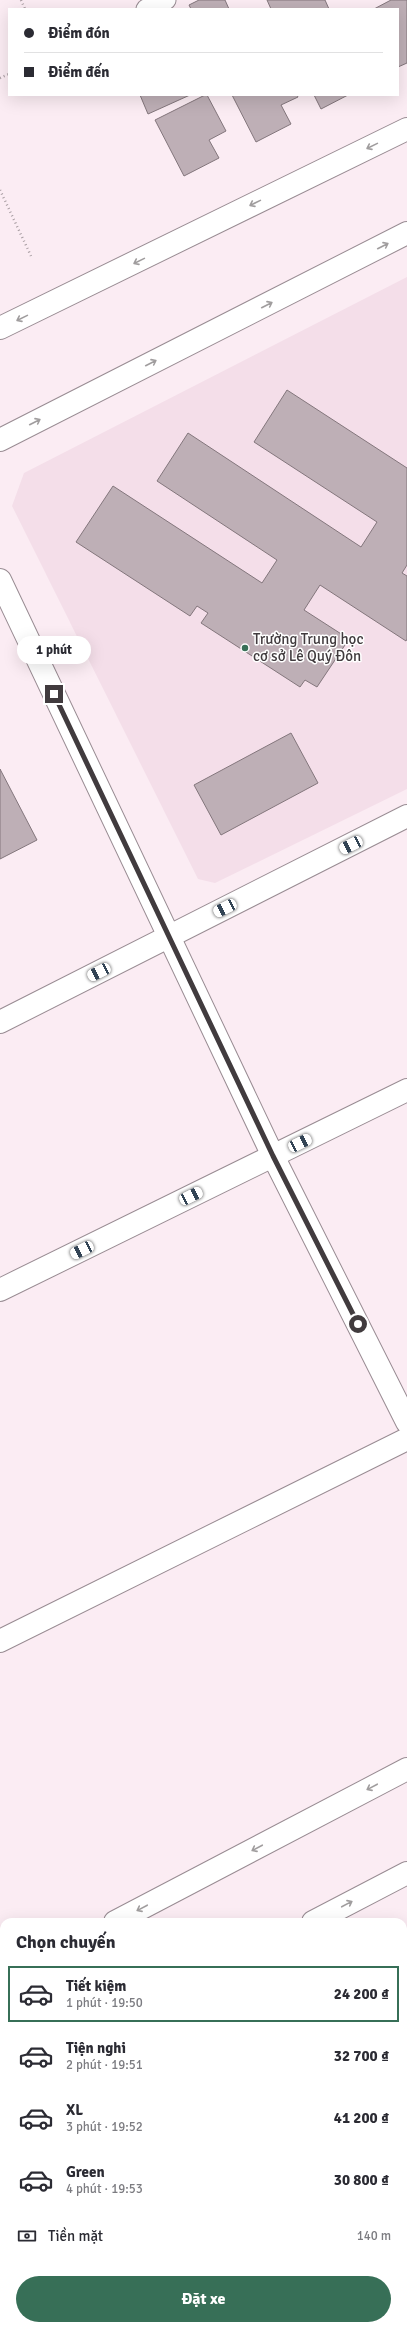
<!DOCTYPE html>
<html lang="vi">
<head>
<meta charset="utf-8">
<style>
	:root { --surface:#fff; --page:#f7f7f7; --text:#2b2b33; --muted:#7c7c81; --line:#e1e1e2; --accent:#376f57 }
	body { margin:0; font-family:Signika,sans-serif; background:var(--page); color:var(--text); height:100vh; display:flex; flex-direction:column; font-size:15px; white-space:nowrap }
	* { box-sizing:border-box; margin:0 }
	p { font-size:13px; color:var(--muted) }
	.icon { flex:none; width:22px; height:22px; fill:none; stroke:currentColor; stroke-width:2; stroke-linecap:round; stroke-linejoin:round }
	.map { position:relative; flex:1; overflow:hidden }
	.drawer { position:absolute; left:0px; top:1918px; width:407px; height:412px; display:flex; flex-direction:column; background:var(--surface); border-radius:12px 12px 0 0; box-shadow:0 4px 16px #0002 }
	.drawer>* { flex:none }
	.top-card { position:absolute; left:8px; top:8px; width:391px; height:88px; border-radius:0px; box-shadow:0 4px 16px #0002; display:grid; align-content:center; height:88px; padding:0 16px; background:var(--surface) }
	.end { position:absolute; width:18px; height:18px; margin:-9px; border:5px solid #413b3e; background:#fff; box-shadow:0 0 0 2px #fff }
	.from { border-radius:50% }
	.bubble { position:absolute; height:28px; border-radius:14px; background:var(--surface); box-shadow:0 4px 16px #0002; font-size:13px; font-weight:700; line-height:28px; text-align:center }
	.car { position:absolute; width:12px; height:24px; margin:-12px -6px; border-radius:5px; box-shadow:0 0 3px 1px #0007; background:linear-gradient(#fff 24%,#345 0 40%,#fff 0 76%,#345 0 86%,#fff 0) }
	.top-card b { display:flex; align-items:center; gap:14px; height:38px; font-size:15px }
	.top-card b+b { border-top:1px solid var(--line) }
	.top-card i { width:10px; height:10px; background:var(--text) }
	ul { padding:0; list-style:none }
	li { display:flex; align-items:center; gap:12px; height:56px; margin:0 8px 6px; padding:0 8px; border:2px solid transparent; border-radius:0px }
	li div { flex:1 }
	li b { display:block; font-size:15px }
	li em { font-style:normal; font-weight:700 }
	li.current { border-color:var(--accent) }
	li>.icon { width:36px; height:36px; stroke-width:1.5 }
	h2 { padding:0 16px; font-size:18px; line-height:48px }
	.pay { display:flex; align-items:center; gap:10px; height:44px; padding:0 16px; font-size:15px }
	.pay p { margin-inline-start:auto }
	.button { display:flex; gap:8px; margin-top:auto; padding:8px 16px }
	.button a { flex:1; height:46px; border-radius:24px; background:var(--accent); color:#fff; font-size:16px; font-weight:700; line-height:46px; text-align:center }
	.map>svg:first-child { display:block }
	.built { fill:#f4dee9 }
	.building { fill:#beafb6; stroke:#83767c }
	.lines { fill:none; stroke-linecap:round; stroke-linejoin:round }
	.service-casing { stroke:#998c93; stroke-width:21 }
	.minor-casing { stroke:#998c93; stroke-width:24 }
	.secondary-casing { stroke:#998c93; stroke-width:24 }
	.path { stroke:#a89da2; stroke-width:2.5; stroke-dasharray:1 3; stroke-linecap:butt }
	.service { stroke:#fff; stroke-width:19 }
	.minor { stroke:#fff; stroke-width:22 }
	.secondary { stroke:#fff; stroke-width:22 }
	.oneway { stroke:#a09d9e }
	.route { stroke:#413b3e; stroke-width:5 }
	.poi-dot { fill:#376f57; stroke:#fff; stroke-width:1.5 }
	.labels { text-anchor:middle; stroke-width:3; stroke-linejoin:round; paint-order:stroke }
	.poi-label { font-size:15px; fill:#413b3e; stroke:#fff; text-anchor:start }
</style>
</head>
<body>
<div class="map">
<svg width="407" height="2330" viewBox="0 0 407 2330">
	<rect width="100%" height="100%" fill="#fbecf3"/>
	<polygon class="built" points="407,277 407,789 215,883 198,879 12,506 24,473"/>
	<g class="building">
		<polygon points="199,0 225,0 229,9 191,9 189,5"/>
		<polygon points="267,0 325,0 329,9 271,9"/>
		<polygon points="391,0 407,0 407,63 398,67 398,9 374,9"/>
		<polygon points="140,95 190,95 148,114"/>
		<polygon points="205,95 207,95 226,131 209,140 219,158 184,176 155,120"/>
		<polygon points="232,95 297,95 298,97 281,105 291,124 256,142"/>
		<polygon points="314,95 348,95 321,109"/>
		<polygon points="287,390 407,468 407,565 402,573 407,576 407,639 406,641 320,585 304,610 349,639 317,687 305,680 300,687 201,623 208,613 197,606 190,616 76,542 113,486 262,583 277,560 157,481 188,433 361,547 377,522 254,442"/>
		<polygon points="291,733 318,783 221,835 194,785"/>
		<polygon points="0,769 37,840 0,859"/>
	</g>
	<g class="lines">
		<g class="service-casing">
			<g id="service">
				<polyline points="146,9 166,0"/>
				<polyline points="57,2326 58,2330"/>
			</g>
		</g>
		<g class="minor-casing">
			<g id="minor">
				<polyline points="0,328 407,129"/>
				<polyline points="0,440 407,233"/>
				<polyline points="0,580 273,1156 407,1422"/>
				<polyline points="0,1022 407,816"/>
				<polyline points="0,1290 407,1090"/>
				<polyline points="0,1641 407,1439"/>
			</g>
		</g>
		<g class="secondary-casing">
			<g id="secondary">
				<polyline points="115,1922 407,1769"/>
				<polyline points="313,1922 407,1873"/>
				<polyline points="0,1982 4,1980"/>
				<polyline points="0,2086 4,2083"/>
			</g>
		</g>
		<g class="path">
			<polyline points="21,0 25,9"/>
			<polyline points="0,78 9,74"/>
			<polyline points="0,190 31,256"/>
		</g>
		<use href="#service" class="service"/>
		<use href="#minor" class="minor"/>
		<use href="#secondary" class="secondary"/>
	</g>
	<defs><path id="oneway-shaft" d="M-6 0H5M1.5-3L5.5 0L1.5 3" fill="none" stroke-width="1.6" stroke-linecap="round" stroke-linejoin="round"/></defs>
	<g class="oneway">
		<use href="#oneway-shaft" transform="translate(372 146) rotate(154)"/>
		<use href="#oneway-shaft" transform="translate(255 203) rotate(154)"/>
		<use href="#oneway-shaft" transform="translate(383 246) rotate(-27)"/>
		<use href="#oneway-shaft" transform="translate(139 261) rotate(154)"/>
		<use href="#oneway-shaft" transform="translate(267 305) rotate(-27)"/>
		<use href="#oneway-shaft" transform="translate(22 318) rotate(154)"/>
		<use href="#oneway-shaft" transform="translate(151 363) rotate(-27)"/>
		<use href="#oneway-shaft" transform="translate(35 422) rotate(-27)"/>
		<use href="#oneway-shaft" transform="translate(372 1787) rotate(152)"/>
		<use href="#oneway-shaft" transform="translate(257 1848) rotate(152)"/>
		<use href="#oneway-shaft" transform="translate(347 1904) rotate(-28)"/>
		<use href="#oneway-shaft" transform="translate(142 1908) rotate(152)"/>
	</g>
	<g class="lines">
		<polyline class="route" points="54,694 273,1156 358,1324"/>
	</g>
	<circle class="poi-dot" cx="245" cy="648" r="4"/>
	<g class="labels">
		<g class="poi-label">
			<text x="253" y="644">Trường Trung học<tspan x="253" dy="17">cơ sở Lê Quý Đôn</tspan></text>
		</g>
	</g>
</svg>
<i class="end from" style="left:358px;top:1324px"></i>
<i class="end" style="left:54px;top:694px"></i>
<div class="bubble" style="left:17px;top:636px;width:74px">1 phút</div>
<i class="car" style="left:351px;top:845px;rotate:243deg"></i>
<i class="car" style="left:225px;top:908px;rotate:243deg"></i>
<i class="car" style="left:99px;top:972px;rotate:243deg"></i>
<i class="car" style="left:300px;top:1143px;rotate:64deg"></i>
<i class="car" style="left:191px;top:1196px;rotate:64deg"></i>
<i class="car" style="left:82px;top:1250px;rotate:244deg"></i>
<div class="top-card">
<b><i class="from"></i>Điểm đón</b>
<b><i></i>Điểm đến</b>
</div>
<section class="drawer">
<h2>Chọn chuyến</h2>
<ul>
<li class="current"><svg class="icon" aria-label="car" viewBox="0 0 24 24"><path d="M5 17H2v-5l4-1 3-4h7l3 4 3 1v5h-3M9 17h6M6 11h13"/><circle cx="7" cy="17" r="2"/><circle cx="17" cy="17" r="2"/></svg><div><b>Tiết kiệm</b><p>1 phút · 19:50</p></div><em>24 200 ₫</em></li>
<li><svg class="icon" aria-label="car" viewBox="0 0 24 24"><path d="M5 17H2v-5l4-1 3-4h7l3 4 3 1v5h-3M9 17h6M6 11h13"/><circle cx="7" cy="17" r="2"/><circle cx="17" cy="17" r="2"/></svg><div><b>Tiện nghi</b><p>2 phút · 19:51</p></div><em>32 700 ₫</em></li>
<li><svg class="icon" aria-label="car" viewBox="0 0 24 24"><path d="M5 17H2v-5l4-1 3-4h7l3 4 3 1v5h-3M9 17h6M6 11h13"/><circle cx="7" cy="17" r="2"/><circle cx="17" cy="17" r="2"/></svg><div><b>XL</b><p>3 phút · 19:52</p></div><em>41 200 ₫</em></li>
<li><svg class="icon" aria-label="car" viewBox="0 0 24 24"><path d="M5 17H2v-5l4-1 3-4h7l3 4 3 1v5h-3M9 17h6M6 11h13"/><circle cx="7" cy="17" r="2"/><circle cx="17" cy="17" r="2"/></svg><div><b>Green</b><p>4 phút · 19:53</p></div><em>30 800 ₫</em></li>
</ul>
<div class="pay"><svg class="icon" aria-label="cash" viewBox="0 0 24 24"><path d="M3 7h18v10H3z"/><circle cx="12" cy="12" r="2"/></svg>Tiền mặt<p>140 m</p></div>
<div class="button"><a>Đặt xe</a></div>
</section>
</div>
</body>
</html>
